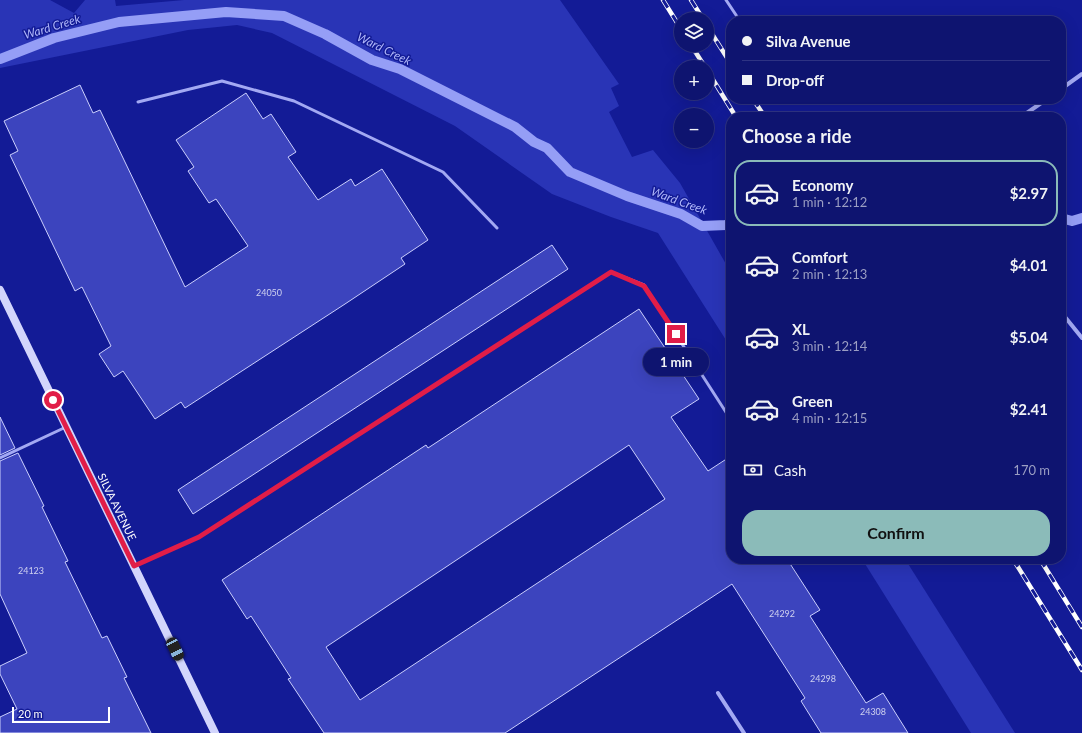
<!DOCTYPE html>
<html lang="en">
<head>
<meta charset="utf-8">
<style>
	:root { --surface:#0e1470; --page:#171d75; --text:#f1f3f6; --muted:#9b9ec3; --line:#2e3383; --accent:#8bbbb9 }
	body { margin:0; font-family:Lato,sans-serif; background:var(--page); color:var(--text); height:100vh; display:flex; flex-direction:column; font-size:15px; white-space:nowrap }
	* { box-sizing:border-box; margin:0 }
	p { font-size:13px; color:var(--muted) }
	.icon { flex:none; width:22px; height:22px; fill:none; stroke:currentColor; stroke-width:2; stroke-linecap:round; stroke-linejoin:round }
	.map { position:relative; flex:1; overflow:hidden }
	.panel { position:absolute; left:726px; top:112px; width:340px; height:452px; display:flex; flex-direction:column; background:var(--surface); border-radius:16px; box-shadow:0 4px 16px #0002,0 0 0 1px var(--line) }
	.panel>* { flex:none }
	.banner { position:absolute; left:726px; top:16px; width:340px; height:88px; border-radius:16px; box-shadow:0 4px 16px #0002,0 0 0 1px var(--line); display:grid; align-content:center; height:88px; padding:0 16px; background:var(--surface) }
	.tools { position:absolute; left:674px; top:12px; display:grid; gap:8px }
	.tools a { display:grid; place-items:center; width:40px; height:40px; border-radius:50%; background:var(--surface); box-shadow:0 4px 16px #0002,0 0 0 1px var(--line); font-size:20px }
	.scale { position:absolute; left:12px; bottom:10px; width:98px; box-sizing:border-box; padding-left:4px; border:2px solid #fff; border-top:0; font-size:11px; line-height:14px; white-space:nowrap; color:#fff; -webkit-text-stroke:3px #131b96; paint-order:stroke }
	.end { position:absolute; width:18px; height:18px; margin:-9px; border:5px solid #e11d48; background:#fff; box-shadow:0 0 0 2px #fff }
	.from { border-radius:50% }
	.bubble { position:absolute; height:28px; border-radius:14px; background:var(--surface); box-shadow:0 4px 16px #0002,0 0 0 1px var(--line); font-size:13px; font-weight:700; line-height:28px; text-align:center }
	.car { position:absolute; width:12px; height:24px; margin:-12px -6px; border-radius:5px; box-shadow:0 0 3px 1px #0007; background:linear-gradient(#222 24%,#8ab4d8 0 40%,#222 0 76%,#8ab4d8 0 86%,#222 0) }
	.banner b { display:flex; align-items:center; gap:14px; height:38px; font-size:15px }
	.banner b+b { border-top:1px solid var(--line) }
	.banner i { width:10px; height:10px; background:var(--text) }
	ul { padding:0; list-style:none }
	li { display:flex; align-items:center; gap:12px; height:66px; margin:0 8px 6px; padding:0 8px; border:2px solid transparent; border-radius:16px }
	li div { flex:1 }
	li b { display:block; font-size:15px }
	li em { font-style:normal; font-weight:700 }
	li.active { border-color:var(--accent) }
	li>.icon { width:36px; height:36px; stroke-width:1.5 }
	h2 { padding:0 16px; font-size:18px; line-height:48px }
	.pay { display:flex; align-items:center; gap:10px; height:44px; padding:0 16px; font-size:15px }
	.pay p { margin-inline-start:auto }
	.action { display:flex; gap:8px; margin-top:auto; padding:8px 16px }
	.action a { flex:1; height:46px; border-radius:16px; background:var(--accent); color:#111; font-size:16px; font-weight:700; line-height:46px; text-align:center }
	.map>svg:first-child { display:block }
	.green { fill:#2934b6 }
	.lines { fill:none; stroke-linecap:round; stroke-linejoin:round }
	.stream { stroke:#959ef6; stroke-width:10 }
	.building { fill:#3c44be; stroke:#cbcffd; fill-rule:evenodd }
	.lane { stroke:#a3a9f3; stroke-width:3 }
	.street { stroke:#a3a9f3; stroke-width:4 }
	.secondary { stroke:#d2d5fc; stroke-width:8 }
	.rail-casing { stroke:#fff; stroke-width:4.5 }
	.rail { stroke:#131b96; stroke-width:3; stroke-dasharray:9; stroke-linecap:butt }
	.route { stroke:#e11d48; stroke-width:5 }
	.labels { text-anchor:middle; stroke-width:3; stroke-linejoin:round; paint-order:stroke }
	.number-label { font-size:9px; fill:#ced0ef }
	.street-label { font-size:11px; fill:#fff; stroke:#131b96 }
	.water-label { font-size:12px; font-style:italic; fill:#afb6f9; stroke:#131b96 }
</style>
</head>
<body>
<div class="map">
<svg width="1082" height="733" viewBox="0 0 1082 733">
	<rect width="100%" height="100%" fill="#131b96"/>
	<g class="green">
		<polygon points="0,0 50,0 74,13 85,0 115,0 116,6 184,0 560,0 619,84 611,88 619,106 609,112 632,157 653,150 680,183 731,273 731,348 658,233 611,217 552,194 455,126 272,33 237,25 188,30 0,68"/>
		<polygon points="862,559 905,559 1015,733 971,733"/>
	</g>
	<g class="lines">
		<g class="stream">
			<polyline points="0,59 54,38 119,22 226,12 284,16 325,34 372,60 400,69 515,127 534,142 547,148 570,172 627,196 681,214 702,226 726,225 731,222"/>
			<polyline points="1061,218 1072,221 1082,218"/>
		</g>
	</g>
	<g class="building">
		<polygon points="80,85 93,113 100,110 185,287 248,246 216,199 209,203 188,171 194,167 176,140 246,93 263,119 271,114 296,152 288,157 318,200 351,179 355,186 382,169 428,240 401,258 405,264 345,304 185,408 181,402 155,419 123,371 114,377 99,354 111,346 82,287 75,291 10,155 18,151 4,121"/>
		<polygon points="552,245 568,269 193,514 178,490"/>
		<path d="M639,309L699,399L671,417L708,471L731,456V559H787L820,610L810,616L866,703L883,693L908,733H821L801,701L805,698L732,584L505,733H324L288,679L291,678L251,616L247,619L222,580L426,445L428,448ZM629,445L665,499L360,700L326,647Z"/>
		<polygon points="0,417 15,448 0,455"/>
		<polygon points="18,453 44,506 42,507 68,561 65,562 102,638 107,636 127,677 124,678 151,733 0,733 0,717 17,709 0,674 0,666 27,653 0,594 0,461"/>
	</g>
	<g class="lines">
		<g class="lane">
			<polyline points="726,0 740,21"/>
			<polyline points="138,102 222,81 294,101 443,172 497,228"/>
			<polyline points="0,458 66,427"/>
			<polyline points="134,566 199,537 611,272 644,285 731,420"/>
		</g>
		<g class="street">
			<polyline points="1061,89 1082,74"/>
			<polyline points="1021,117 1047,99"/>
			<polyline points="1061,312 1082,338"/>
			<polyline points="718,693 744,733"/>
		</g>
		<polyline class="secondary" points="0,290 215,733"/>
		<g class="rail-casing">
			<g id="rail">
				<polyline points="663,0 681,29"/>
				<polyline points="691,0 703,19"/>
				<polyline points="707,26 731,64"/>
				<polyline points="691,45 705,67"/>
				<polyline points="707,70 736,117"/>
				<polyline points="753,99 765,117"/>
				<polyline points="1013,559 1082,670"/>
				<polyline points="1040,559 1082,627"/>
			</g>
		</g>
		<use href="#rail" class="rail"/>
	</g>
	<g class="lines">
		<polyline class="route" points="53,400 134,566 199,537 611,272 644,286 676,334"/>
	</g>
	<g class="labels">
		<g class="number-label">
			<text x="269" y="296">24050</text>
			<text x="31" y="574">24123</text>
			<text x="782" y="617">24292</text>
			<text x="823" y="682">24298</text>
			<text x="873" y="715">24308</text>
		</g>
		<g class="street-label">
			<text transform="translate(117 507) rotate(64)" y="4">SILVA AVENUE</text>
		</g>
		<g class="water-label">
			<text transform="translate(52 27) rotate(-17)" y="4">Ward Creek</text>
			<text transform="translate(384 49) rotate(26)" y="4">Ward Creek</text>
			<text transform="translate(679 201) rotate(20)" y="4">Ward Creek</text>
		</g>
	</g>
</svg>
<div class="tools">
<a><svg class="icon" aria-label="layers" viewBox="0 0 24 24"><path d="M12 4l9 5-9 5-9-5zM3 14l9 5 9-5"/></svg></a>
<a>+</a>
<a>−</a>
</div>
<div class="scale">20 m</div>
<i class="end from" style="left:53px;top:400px"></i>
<i class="end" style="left:676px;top:334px"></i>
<div class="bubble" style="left:643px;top:348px;width:66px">1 min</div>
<i class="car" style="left:175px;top:649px;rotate:154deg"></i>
<div class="banner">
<b><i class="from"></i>Silva Avenue</b>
<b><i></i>Drop-off</b>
</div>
<section class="panel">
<h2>Choose a ride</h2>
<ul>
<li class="active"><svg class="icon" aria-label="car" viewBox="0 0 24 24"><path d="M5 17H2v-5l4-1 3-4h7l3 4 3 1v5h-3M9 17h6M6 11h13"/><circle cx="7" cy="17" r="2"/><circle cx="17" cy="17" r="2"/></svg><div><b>Economy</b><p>1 min · 12:12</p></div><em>$2.97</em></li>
<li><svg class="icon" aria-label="car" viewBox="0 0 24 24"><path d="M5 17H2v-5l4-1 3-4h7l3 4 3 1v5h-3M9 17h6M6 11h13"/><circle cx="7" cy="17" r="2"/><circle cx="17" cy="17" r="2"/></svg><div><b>Comfort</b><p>2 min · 12:13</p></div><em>$4.01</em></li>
<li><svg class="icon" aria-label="car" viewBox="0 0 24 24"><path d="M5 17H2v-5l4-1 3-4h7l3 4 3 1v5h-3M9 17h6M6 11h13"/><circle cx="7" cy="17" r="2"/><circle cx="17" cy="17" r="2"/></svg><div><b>XL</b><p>3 min · 12:14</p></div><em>$5.04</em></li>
<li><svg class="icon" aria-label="car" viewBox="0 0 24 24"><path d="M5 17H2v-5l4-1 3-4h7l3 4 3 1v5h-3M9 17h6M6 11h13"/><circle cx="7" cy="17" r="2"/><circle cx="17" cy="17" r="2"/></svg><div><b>Green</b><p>4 min · 12:15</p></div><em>$2.41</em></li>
</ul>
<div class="pay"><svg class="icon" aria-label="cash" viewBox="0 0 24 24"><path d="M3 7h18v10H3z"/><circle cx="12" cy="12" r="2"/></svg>Cash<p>170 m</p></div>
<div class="action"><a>Confirm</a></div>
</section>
</div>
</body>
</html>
